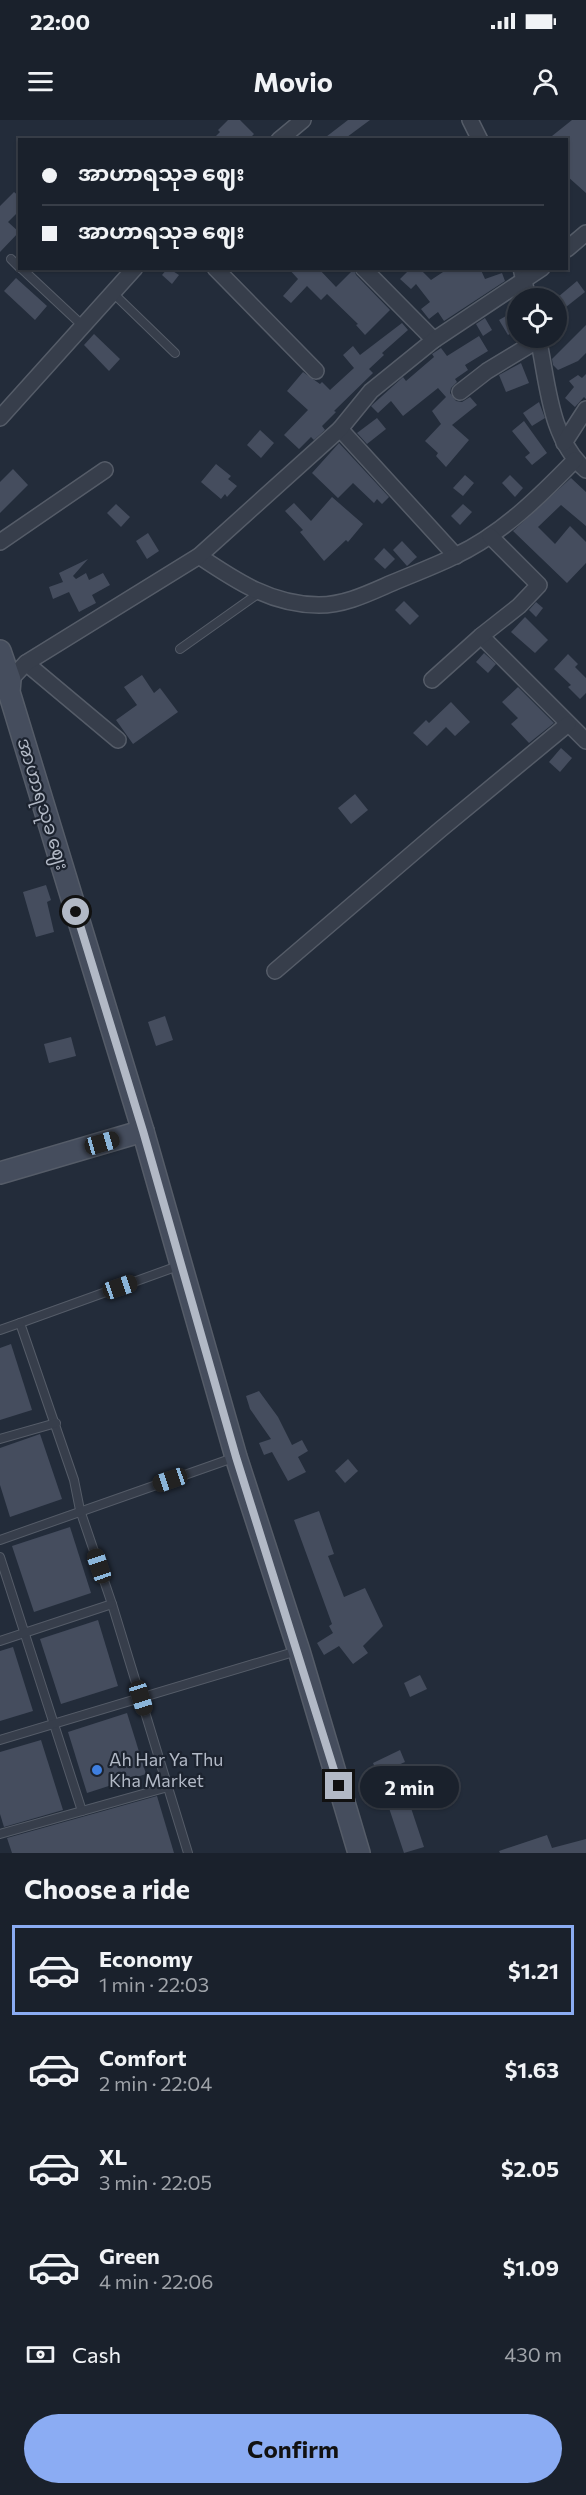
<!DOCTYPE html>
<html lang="en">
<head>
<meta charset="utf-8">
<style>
	:root { --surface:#1a212c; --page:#272e38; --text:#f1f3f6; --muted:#9fa3a9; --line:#383e48; --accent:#8bacf3 }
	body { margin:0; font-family:Commissioner,"Noto Sans Myanmar",sans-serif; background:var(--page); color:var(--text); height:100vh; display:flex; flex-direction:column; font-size:22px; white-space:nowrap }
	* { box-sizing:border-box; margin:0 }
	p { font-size:20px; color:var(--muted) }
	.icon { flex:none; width:33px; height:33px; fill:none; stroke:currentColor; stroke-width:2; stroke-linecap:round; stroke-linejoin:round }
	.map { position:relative; height:1733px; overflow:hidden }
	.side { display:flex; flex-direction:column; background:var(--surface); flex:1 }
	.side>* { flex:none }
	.hud { position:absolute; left:18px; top:18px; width:550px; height:132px; border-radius:0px; box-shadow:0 2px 4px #0004,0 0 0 2px var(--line); display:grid; align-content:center; height:132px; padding:0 24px; background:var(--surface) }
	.controls { position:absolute; left:507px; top:168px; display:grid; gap:12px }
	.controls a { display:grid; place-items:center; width:60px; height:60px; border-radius:50%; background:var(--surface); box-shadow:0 2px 4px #0004,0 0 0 2px var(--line); font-size:30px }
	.end { position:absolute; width:27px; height:27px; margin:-14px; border:8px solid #b2b9c6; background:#111; box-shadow:0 0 0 3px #111 }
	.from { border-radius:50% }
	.bubble { position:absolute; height:42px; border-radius:21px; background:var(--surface); box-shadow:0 2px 4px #0004,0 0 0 2px var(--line); font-size:20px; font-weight:700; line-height:42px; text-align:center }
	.car { position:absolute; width:18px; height:36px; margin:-18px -9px; border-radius:8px; box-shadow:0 0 4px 2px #0007; background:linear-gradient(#222 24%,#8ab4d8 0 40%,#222 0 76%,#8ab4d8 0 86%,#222 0) }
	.hud b { display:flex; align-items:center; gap:21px; height:57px; font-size:22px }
	.hud b+b { border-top:2px solid var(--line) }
	.hud i { width:15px; height:15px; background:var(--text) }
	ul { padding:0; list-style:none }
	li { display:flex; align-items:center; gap:18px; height:90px; margin:0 12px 9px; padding:0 12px; border:3px solid transparent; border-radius:0px }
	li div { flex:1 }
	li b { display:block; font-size:22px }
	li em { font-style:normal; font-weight:700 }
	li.current { border-color:var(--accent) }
	li>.icon { width:54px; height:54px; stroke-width:1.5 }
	h2 { padding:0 24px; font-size:27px; line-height:72px }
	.pay { display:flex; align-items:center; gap:15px; height:66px; padding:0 24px; font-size:22px }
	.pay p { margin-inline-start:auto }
	.action { display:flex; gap:12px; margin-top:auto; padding:12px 24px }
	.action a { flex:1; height:69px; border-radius:36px; background:var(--accent); color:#111; font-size:24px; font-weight:700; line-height:69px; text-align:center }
	.status { display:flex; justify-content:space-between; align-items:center; height:42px; padding:0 30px; background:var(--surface); direction:ltr }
	.status svg { height:16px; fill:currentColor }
	header { display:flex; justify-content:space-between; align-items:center; height:78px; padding:0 24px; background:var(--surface); font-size:27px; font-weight:700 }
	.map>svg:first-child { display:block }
	.building { fill:#454d5e }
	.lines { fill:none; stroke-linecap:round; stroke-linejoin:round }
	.lane-casing { stroke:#555c68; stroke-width:10 }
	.street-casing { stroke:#555c68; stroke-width:18 }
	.secondary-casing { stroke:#555c68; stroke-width:24 }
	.lane { stroke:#373e4b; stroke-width:8 }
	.street { stroke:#373e4b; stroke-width:15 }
	.secondary { stroke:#454d5d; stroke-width:21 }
	.route { stroke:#b2b9c6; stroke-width:8 }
	.shop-dot { fill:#3f7fe0; stroke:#1c232f; stroke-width:2 }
	.labels { text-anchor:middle; stroke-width:4.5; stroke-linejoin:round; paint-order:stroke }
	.street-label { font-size:18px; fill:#b2b9c6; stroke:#1c232f }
	.poi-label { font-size:18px; fill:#b2b9c6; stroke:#1c232f; text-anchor:start }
</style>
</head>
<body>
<div class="status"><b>22:00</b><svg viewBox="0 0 49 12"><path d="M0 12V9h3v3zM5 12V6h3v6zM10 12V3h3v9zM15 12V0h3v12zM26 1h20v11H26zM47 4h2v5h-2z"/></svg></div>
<header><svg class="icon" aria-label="menu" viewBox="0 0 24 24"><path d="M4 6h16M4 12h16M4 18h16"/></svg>Movio<svg class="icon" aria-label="person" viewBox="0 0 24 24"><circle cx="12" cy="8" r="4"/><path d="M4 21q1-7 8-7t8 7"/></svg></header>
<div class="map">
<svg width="586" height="1733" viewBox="0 0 586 1733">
	<rect width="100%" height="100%" fill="#232c3a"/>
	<g class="building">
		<polygon points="228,0 240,0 254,14 248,20 212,20 220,12 218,10"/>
		<polygon points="348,0 370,0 343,20 322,20"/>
		<polygon points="572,0 586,0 586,73 567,56 567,20 547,20"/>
		<polygon points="14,72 20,77 20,90 8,102 19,112 0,132 0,86"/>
		<polygon points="168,148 179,155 172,164 162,155"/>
		<polygon points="288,148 318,148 336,167 354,149 356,155 390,190 365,215 356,205 358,204 327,174 321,180 307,166 291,183 283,176 298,159"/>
		<polygon points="411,148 419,148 431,160 449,148 480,148 485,159 502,153 505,161 444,201 438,192 429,199 421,189 430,182 416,164 411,169 400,159"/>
		<polygon points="16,158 47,186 35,200 4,171"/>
		<polygon points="577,161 585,172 566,187 558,177"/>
		<polygon points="518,189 518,209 508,215 499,200"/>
		<polygon points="485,198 492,210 483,216 476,204"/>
		<polygon points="402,203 408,210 382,233 384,235 369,249 373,253 334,291 336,292 322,306 325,310 314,320 311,317 299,329 284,315 308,290 287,271 303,252 320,264 322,262 330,270 354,248 343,235 353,226 360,235"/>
		<polygon points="586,205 586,233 578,241 558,250 553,245 552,239"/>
		<polygon points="94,214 120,239 109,251 84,225"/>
		<polygon points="479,216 488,231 465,245 468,250 455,259 457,262 451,268 450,273 456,281 462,282 470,277 477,285 452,305 469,320 446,347 436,336 438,333 425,321 441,304 432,291 446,277 438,268 403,296 391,281 378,293 371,286 403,257 406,261 434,237 432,234 441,228 447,236"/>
		<polygon points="521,243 529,263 506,272 499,255"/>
		<polygon points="586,254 586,279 584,277 575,287 565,278 574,267 569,261 578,255 582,258"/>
		<polygon points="539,282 545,298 532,306 523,293"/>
		<polygon points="377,298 386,309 367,324 357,313"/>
		<polygon points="524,301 547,333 532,345 525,337 530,333 512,311"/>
		<polygon points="260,310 274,323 261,338 247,325"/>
		<polygon points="339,323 389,377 382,384 377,379 374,383 353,363 338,378 312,353"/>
		<polygon points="216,344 231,356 228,359 237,366 227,377 225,374 221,379 201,362"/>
		<polygon points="13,349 28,365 0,393 0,362"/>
		<polygon points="465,355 474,363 463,376 453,368"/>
		<polygon points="510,355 523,368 515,377 502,363"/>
		<polygon points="571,358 586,372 586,406 561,385 538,407 555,424 570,406 586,422 586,443 567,463 513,411"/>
		<polygon points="332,377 363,404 348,422 346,420 324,441 300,412 303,410 285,391 294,383 311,401"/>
		<polygon points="116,384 130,397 121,407 107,393"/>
		<polygon points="463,384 472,392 460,405 451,396"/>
		<polygon points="148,413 159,431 147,439 136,421"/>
		<polygon points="402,421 417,437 407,446 393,430"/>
		<polygon points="384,428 395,439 385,449 374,439"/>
		<polygon points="88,439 73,456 76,459 86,453 89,460 103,453 110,465 92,475 96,483 79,492 69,472 53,479 49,467 63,462 59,453"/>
		<polygon points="404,481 419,496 410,505 395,490"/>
		<polygon points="536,482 543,488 536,497 529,490"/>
		<polygon points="525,497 548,520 535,533 511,512"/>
		<polygon points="484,533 496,544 488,553 476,542"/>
		<polygon points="568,534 578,544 575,547 586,558 586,573 580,579 568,567 571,565 554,549"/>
		<polygon points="142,555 154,573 160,568 178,592 133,624 116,600 137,585 124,567"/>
		<polygon points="518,567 554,603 529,623 511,604 518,598 502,582"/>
		<polygon points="451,582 470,602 455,616 446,607 427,626 413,613 426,600 429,603"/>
		<polygon points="561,628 572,638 560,652 549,642"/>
		<polygon points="355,674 368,690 351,704 338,688"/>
		<polygon points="46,765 51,780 47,782 54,812 36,817 23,772"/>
		<polygon points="165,896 173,920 156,926 148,902"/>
		<polygon points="71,917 76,936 49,943 44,924"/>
		<polygon points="11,1224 32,1290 0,1300 0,1228"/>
		<polygon points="259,1271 278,1297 292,1325 302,1320 308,1331 298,1337 306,1352 288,1361 272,1332 264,1335 259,1323 271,1319 250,1289 246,1276"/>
		<polygon points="40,1314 62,1379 10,1397 0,1365 0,1328"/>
		<polygon points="348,1339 358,1351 345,1363 335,1351"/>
		<polygon points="319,1391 334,1434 328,1436 344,1477 365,1468 383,1506 363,1526 368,1533 353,1544 339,1526 324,1535 317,1523 333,1513 329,1506 332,1504 294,1400"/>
		<polygon points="70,1407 91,1473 34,1492 12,1426"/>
		<polygon points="98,1500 118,1566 61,1584 40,1519"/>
		<polygon points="13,1527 33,1591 0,1601 0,1531"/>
		<polygon points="420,1555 427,1569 410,1577 404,1563"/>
		<polygon points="127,1593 146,1654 87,1673 68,1612"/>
		<polygon points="41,1620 63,1690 4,1707 0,1694 0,1632"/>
		<polygon points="400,1630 405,1642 378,1654 373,1643"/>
		<polygon points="157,1676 174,1733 12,1733 7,1718"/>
		<polygon points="408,1679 424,1727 404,1733 388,1685"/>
		<polygon points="547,1715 552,1728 586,1719 586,1733 500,1733 499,1731"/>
	</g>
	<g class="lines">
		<g class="lane-casing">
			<g id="lane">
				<polyline points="11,139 20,148"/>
				<polyline points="21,148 83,206"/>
				<polyline points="113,173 175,233"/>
				<polyline points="180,529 259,473"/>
				<polyline points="178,1146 20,1203 74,1360 80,1390 112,1484 188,1733"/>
				<polyline points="0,1210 20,1203"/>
				<polyline points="0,1319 56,1303"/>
				<polyline points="0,1420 233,1338"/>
				<polyline points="0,1437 82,1691"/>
				<polyline points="0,1521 112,1484"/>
				<polyline points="0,1620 297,1531"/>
				<polyline points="0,1714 168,1667"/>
			</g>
		</g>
		<g class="street-casing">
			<g id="street">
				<polyline points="470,0 480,20"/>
				<polyline points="279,20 303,0"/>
				<polyline points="567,129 586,113"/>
				<polyline points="215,148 316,251"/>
				<polyline points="363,148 434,220"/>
				<polyline points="521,148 528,178"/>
				<path d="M538,218C548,262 549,318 586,350"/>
				<polyline points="460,272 487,251 538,220"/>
				<polyline points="0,298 135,148"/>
				<polyline points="340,309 456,436"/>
				<polyline points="564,323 586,289"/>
				<polyline points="0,422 105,350"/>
				<path d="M199,436C236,461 272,485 319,485C345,485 369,473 392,463C413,454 435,446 455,436C502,414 540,376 575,340"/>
				<polyline points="481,516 586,621"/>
				<polyline points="26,543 118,620"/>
				<polyline points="10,560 26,543 199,436 340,309 371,271 434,220 542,148"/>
				<polyline points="432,560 481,516 519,486 539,465 490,416"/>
				<polyline points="275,851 441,709 568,604"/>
			</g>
		</g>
		<g class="secondary-casing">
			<g id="secondary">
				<polyline points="0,531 10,560 9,572 143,1011 236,1337 299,1531 359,1733"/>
				<polyline points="0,1053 143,1011"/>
			</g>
		</g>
		<use href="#lane" class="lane"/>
		<use href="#street" class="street"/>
		<use href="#secondary" class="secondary"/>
	</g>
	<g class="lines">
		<polyline class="route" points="76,792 143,1011 236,1337 339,1666"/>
	</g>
	<circle class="shop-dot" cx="97" cy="1650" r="6"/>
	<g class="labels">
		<g class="street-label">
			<text transform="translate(43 684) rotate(73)" y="6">အာဟာရသုခ ဈေး</text>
		</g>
		<g class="poi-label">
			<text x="109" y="1646">Ah Har Ya Thu<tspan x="109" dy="21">Kha Market</tspan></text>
		</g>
	</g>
</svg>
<div class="controls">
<a><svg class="icon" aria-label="locate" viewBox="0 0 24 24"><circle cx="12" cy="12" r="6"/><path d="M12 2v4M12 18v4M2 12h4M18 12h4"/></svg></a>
</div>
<i class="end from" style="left:76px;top:792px"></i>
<i class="end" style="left:339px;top:1666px"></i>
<div class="bubble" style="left:360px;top:1646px;width:99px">2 min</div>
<i class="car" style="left:102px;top:1023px;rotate:74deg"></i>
<i class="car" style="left:120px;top:1167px;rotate:71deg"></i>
<i class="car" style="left:170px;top:1360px;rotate:251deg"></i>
<i class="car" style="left:99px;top:1446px;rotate:341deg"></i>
<i class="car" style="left:141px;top:1578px;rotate:163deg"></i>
<div class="hud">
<b><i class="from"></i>အာဟာရသုခ ဈေး</b>
<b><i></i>အာဟာရသုခ ဈေး</b>
</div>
</div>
<section class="side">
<h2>Choose a ride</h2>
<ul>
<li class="current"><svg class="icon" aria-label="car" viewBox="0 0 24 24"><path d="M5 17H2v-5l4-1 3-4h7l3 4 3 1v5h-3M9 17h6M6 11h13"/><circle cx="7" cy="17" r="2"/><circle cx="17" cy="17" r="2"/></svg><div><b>Economy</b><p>1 min · 22:03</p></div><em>$1.21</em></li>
<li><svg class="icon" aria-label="car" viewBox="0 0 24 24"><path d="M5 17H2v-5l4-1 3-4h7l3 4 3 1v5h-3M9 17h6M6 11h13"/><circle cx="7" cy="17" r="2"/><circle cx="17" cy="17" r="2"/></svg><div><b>Comfort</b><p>2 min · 22:04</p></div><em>$1.63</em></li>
<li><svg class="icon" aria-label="car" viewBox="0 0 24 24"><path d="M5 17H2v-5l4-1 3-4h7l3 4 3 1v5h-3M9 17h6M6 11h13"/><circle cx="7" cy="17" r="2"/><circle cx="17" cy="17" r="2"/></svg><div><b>XL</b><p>3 min · 22:05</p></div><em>$2.05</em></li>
<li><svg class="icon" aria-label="car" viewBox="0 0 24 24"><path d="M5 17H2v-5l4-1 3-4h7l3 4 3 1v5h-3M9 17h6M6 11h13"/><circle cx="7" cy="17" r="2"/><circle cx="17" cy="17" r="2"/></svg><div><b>Green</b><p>4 min · 22:06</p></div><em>$1.09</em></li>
</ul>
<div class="pay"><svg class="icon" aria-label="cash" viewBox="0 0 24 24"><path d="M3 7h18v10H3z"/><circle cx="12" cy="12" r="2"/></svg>Cash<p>430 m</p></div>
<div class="action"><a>Confirm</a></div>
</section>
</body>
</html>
